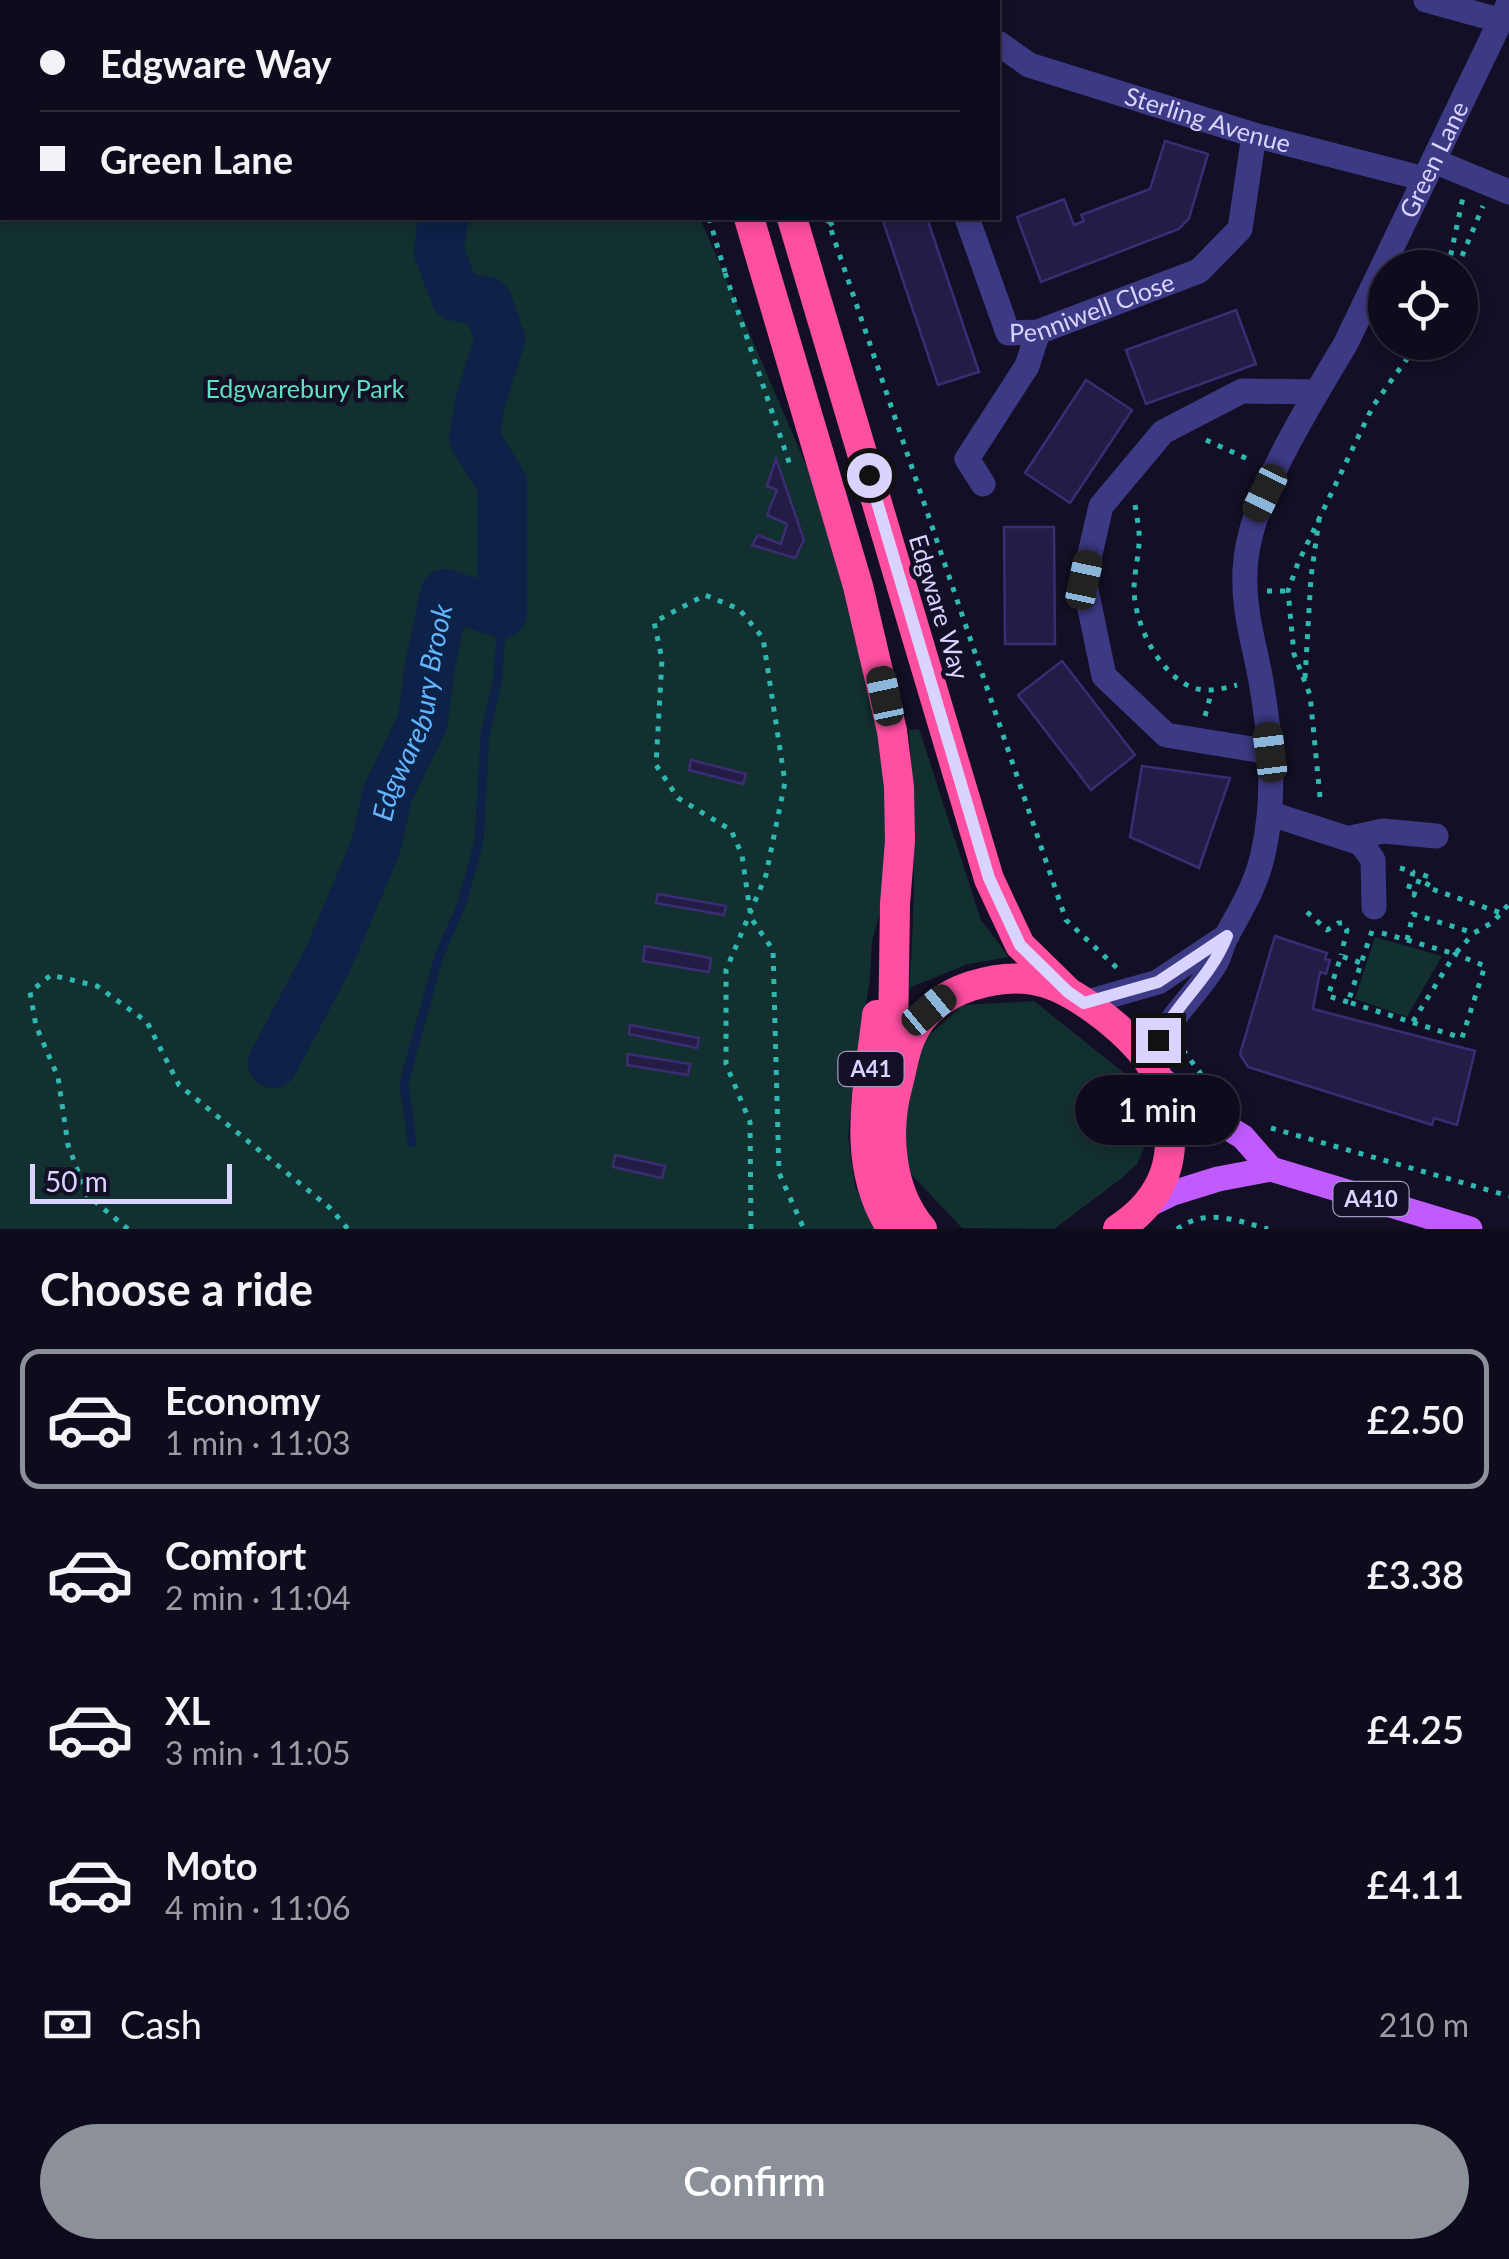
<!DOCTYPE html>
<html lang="en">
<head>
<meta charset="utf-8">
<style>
	:root { --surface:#0e0b1c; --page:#1c1929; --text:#f1f3f6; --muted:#9b9ba3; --line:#2e2b3b; --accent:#8c9099 }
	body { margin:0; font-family:Lato,sans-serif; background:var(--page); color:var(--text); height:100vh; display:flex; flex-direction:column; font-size:38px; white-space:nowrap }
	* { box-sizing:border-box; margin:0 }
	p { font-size:32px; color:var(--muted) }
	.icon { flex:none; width:55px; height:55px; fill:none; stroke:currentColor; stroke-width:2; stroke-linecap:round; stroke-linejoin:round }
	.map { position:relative; height:1229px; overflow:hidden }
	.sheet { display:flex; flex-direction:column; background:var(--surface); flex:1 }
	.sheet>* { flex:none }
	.banner { position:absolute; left:0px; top:0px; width:1000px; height:220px; box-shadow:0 5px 15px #0003,0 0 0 2px var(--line); display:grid; align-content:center; height:220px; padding:0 40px; background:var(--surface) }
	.tools { position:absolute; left:1368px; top:250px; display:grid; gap:20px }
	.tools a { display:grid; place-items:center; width:110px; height:110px; border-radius:50%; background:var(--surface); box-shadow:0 5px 15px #0003,0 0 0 2px var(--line); font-size:50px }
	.scale { position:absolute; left:30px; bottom:25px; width:202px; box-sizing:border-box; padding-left:10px; border:5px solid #d9d4ff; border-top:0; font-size:28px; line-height:35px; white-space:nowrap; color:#d9d4ff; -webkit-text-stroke:8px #130f26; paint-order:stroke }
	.end { position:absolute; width:45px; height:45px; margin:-22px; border:12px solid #d9d4ff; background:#111; box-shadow:0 0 0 5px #111 }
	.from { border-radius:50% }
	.bubble { position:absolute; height:70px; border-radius:35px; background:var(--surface); box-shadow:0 5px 15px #0003,0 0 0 2px var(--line); font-size:32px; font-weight:600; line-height:70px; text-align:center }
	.car { position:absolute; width:30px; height:60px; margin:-30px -15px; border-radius:12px; box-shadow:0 0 8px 2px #0007; background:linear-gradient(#222 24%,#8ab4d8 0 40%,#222 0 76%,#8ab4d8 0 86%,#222 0) }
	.banner b { display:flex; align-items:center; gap:35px; height:95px; font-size:38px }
	.banner b+b { border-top:2px solid var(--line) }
	.banner i { width:25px; height:25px; background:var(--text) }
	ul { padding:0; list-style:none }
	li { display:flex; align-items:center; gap:30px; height:140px; margin:0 20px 15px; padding:0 20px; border:5px solid transparent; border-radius:20px }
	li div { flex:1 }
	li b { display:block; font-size:38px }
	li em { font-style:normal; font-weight:600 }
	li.active { border-color:var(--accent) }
	li>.icon { width:90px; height:90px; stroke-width:1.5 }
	h2 { padding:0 40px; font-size:45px; line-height:120px }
	.pay { display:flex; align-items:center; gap:25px; height:110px; padding:0 40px; font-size:38px }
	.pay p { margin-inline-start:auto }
	.primary-button { display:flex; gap:20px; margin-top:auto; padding:20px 40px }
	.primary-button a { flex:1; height:115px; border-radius:60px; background:var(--accent); color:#fff; font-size:40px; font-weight:600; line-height:115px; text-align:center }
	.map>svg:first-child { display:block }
	.green { fill:#12302f }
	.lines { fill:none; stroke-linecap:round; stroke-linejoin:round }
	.stream { stroke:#0c2248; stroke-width:9 }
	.river { stroke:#0c2248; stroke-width:50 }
	.building { fill:#241b47; stroke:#3b2d73; stroke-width:2.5 }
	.path { stroke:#2fb8b0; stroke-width:5; stroke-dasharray:5 8; stroke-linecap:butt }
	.minor { stroke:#3d3a85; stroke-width:25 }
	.major { stroke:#c25bff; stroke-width:25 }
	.highway { stroke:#ff4fa3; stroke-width:30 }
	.route { stroke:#d9d4ff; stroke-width:12 }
	.labels { text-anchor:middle; stroke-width:9; stroke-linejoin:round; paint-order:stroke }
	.shield { fill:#130f26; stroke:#9e99be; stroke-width:2.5 }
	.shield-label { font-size:22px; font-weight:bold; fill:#d9d4ff }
	.street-label { font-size:25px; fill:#d9d4ff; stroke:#130f26 }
	.park-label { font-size:25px; fill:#5fe0c0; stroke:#130f26 }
	.water-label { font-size:28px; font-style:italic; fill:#62b6ff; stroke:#130f26 }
</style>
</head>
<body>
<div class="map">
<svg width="1509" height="1229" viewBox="0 0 1509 1229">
	<rect width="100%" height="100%" fill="#130f26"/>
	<g class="green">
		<polygon points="0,0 635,0 635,2 2,2 2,218 700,218 858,586 900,841 872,941 870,979 853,1083 848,1137 855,1186 876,1229 0,1229"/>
		<path d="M919,729L981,920L1009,957L968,964L909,988C916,901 915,817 909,730Z"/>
		<polygon points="1375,937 1442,956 1407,1017 1355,999"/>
		<polygon points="1034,1001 1129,1077 1146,1102 1147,1141 1137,1164 1122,1178 1054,1229 962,1228 911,1174 901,1137 920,1043 962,1005"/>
	</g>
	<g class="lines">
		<polyline class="stream" points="412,1143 404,1083 439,956 461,906 479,842 485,735 498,678 502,613"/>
		<g class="river">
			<polyline points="601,0 601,2"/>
			<path id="s1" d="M273,1063L329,957L376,846L388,793L423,721L430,666L445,594L502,613V483L474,438L480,402L500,339L487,302L456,296L439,252L443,218"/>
		</g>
	</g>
	<g class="building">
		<polygon points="1165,141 1208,154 1189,218 1179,229 1041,282 1017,217 1064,199 1074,225 1084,221 1081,215 1150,189"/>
		<polygon points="882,218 927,218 979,372 938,385"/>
		<polygon points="1236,310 1256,364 1146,404 1126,350"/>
		<polygon points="1086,380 1132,410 1070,503 1025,473"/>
		<polygon points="776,459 804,540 795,558 752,545 758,535 781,544 787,524 767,515 777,490 767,486"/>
		<polygon points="1004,527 1054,527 1055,644 1005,644"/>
		<polygon points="1062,661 1135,755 1091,790 1018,695"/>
		<polygon points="691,760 746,774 743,784 689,770"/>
		<polygon points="1142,766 1230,778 1199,868 1130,837"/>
		<polygon points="658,894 726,906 724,915 656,903"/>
		<polygon points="1275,936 1327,953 1325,959 1330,960 1326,974 1320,972 1313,1009 1475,1051 1457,1125 1434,1118 1432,1125 1248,1067 1240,1054"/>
		<polygon points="645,946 711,958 709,972 643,961"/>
		<polygon points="630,1025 699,1038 697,1048 629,1034"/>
		<polygon points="628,1054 690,1064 688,1075 627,1065"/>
		<polygon points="615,1155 665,1166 662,1178 613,1167"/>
	</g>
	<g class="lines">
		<g class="path">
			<polyline points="645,0 646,2"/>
			<polyline points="761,0 762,2"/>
			<polyline points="769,0 770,2"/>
			<polyline points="237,2 241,0"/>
			<polyline points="0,218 3,218"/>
			<polyline points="709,218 725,272"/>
			<polyline points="827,218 1066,920 1117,968"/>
			<polyline points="829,225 839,218"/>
			<polyline points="1448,268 1463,197"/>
			<polyline points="1457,268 1483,206"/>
			<polyline points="725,273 790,465"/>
			<polyline points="1206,440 1250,460"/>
			<path d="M1135,505C1137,518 1140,531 1139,544C1138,559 1134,575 1134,590C1135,625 1158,672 1191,687C1206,693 1222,689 1237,685"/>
			<polyline points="1267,591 1288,591"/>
			<polyline points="1305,678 1311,577 1319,520"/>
			<polyline points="1205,716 1212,690"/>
			<polyline points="1320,797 1310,695 1294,654 1288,591 1298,563 1373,406 1419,342"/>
			<polyline points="1400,868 1413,872 1408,891 1414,895 1421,874 1431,878 1426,887 1501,913"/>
			<polyline points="1307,912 1327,930 1338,923 1344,923 1347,930 1341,955"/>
			<polyline points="1372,931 1348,1002 1462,1038 1485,966 1455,954 1412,1023"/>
			<polyline points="1382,933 1407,940 1413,914 1474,933 1493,922 1509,904"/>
			<polyline points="1407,940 1455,954 1473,934"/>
			<polyline points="1348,1002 1328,996 1341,956 1361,963"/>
			<polyline points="1183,1050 1201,1074"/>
			<polyline points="1271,1128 1509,1196"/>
			<polyline points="128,1229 87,1195 68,1145 58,1077 36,1026 30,992 51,975 97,986 147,1022 179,1085 330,1208 348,1229"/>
			<polyline points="751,1229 750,1122 726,1064 726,970 766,875 785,782 763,638 739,609 705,595 654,622 662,659 656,765 678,798 731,830 742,855 751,918 773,950 779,1173 804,1229"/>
			<path d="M1177,1229C1207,1208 1235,1220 1268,1229"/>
		</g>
		<g class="minor">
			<polyline points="963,0 965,2"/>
			<polyline points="1426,0 1502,21"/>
			<path id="s2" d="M998,43L1029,65L1254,135L1425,179"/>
			<polyline points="1434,161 1509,192"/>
			<path id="s3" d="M967,218L1008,333L1038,332L1199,271L1240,229L1254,135"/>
			<polyline points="983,484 967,459 1027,366 1038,332"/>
			<polyline points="1270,752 1166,735 1104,676 1084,580 1101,506 1163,432 1242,391 1317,392"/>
			<polyline points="1271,814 1361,843 1373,860 1374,907"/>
			<polyline points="1351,838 1383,831 1436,836"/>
			<polyline points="1084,1003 1158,982 1227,936"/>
			<path id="s4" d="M1152,1066C1164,1016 1190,1005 1215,964C1220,956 1222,945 1226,937C1241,909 1256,886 1263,854C1276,797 1271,739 1261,681C1254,642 1243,611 1245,570C1248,498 1310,405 1346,343L1509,3"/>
		</g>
		<g class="major">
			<polyline points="1156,1075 1220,1123 1243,1137 1271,1169"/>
			<polyline points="1146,1206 1173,1193 1218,1179 1271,1169 1470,1229"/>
		</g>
		<g class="highway">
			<polyline points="684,0 685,2"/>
			<polyline points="727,0 728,2"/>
			<polyline points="749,218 858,586 892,731 899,787 900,841 895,904 892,1105"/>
			<polyline points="792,218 989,879 1020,945 1068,992"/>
			<path d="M877,1015C869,1088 849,1164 892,1229"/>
			<path d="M922,1229C889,1190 885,1131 898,1084C902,1069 904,1053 910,1039C921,1012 944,995 971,986C996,978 1021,975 1046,983C1081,994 1134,1036 1153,1068C1158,1076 1160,1087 1163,1097C1180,1152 1167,1197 1118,1229"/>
		</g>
	</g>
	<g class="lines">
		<path class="route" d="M869,475L989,878L1020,945L1068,992L1084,1003L1158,982L1227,936C1210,979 1178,1001 1158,1040"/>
	</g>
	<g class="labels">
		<g class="shield">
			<rect x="838.5" y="1052" width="65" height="34" rx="8"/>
			<rect x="1333.5" y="1182" width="75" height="34" rx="8"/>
		</g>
		<g class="shield-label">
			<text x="871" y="1077">A41</text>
			<text x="1371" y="1207">A410</text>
		</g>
		<g class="street-label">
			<text dy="9" stroke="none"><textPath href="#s2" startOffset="225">Sterling Avenue</textPath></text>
			<text dy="9" stroke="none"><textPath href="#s4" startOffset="982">Green Lane</textPath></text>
			<text dy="9" stroke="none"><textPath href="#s3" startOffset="210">Penniwell Close</textPath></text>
			<text transform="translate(939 607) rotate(73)" y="9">Edgware Way</text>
		</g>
		<g class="park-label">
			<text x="305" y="398">Edgwarebury Park</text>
		</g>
		<g class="water-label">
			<text dy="10" stroke="none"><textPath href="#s1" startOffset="380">Edgwarebury Brook</textPath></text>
		</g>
	</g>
</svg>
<div class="tools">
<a><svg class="icon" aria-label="locate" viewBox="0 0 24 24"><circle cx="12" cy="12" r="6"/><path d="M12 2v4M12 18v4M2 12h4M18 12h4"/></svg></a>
</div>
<div class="scale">50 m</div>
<i class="end from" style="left:869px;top:475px"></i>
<i class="end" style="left:1158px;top:1040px"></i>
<div class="bubble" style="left:1075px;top:1075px;width:165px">1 min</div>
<i class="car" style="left:1265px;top:493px;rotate:206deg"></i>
<i class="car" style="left:1084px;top:580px;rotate:12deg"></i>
<i class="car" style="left:885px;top:696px;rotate:348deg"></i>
<i class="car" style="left:1270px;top:752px;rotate:353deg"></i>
<i class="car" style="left:929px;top:1010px;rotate:50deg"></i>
<div class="banner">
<b><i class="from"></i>Edgware Way</b>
<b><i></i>Green Lane</b>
</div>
</div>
<section class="sheet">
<h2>Choose a ride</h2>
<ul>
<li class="active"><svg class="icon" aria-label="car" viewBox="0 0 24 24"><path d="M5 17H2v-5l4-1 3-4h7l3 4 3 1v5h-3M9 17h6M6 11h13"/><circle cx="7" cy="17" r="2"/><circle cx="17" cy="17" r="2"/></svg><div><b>Economy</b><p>1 min · 11:03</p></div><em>£2.50</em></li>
<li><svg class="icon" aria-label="car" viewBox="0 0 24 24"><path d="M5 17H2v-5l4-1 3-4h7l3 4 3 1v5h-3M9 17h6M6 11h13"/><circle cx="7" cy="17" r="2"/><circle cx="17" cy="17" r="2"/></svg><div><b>Comfort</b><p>2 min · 11:04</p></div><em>£3.38</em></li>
<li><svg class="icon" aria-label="car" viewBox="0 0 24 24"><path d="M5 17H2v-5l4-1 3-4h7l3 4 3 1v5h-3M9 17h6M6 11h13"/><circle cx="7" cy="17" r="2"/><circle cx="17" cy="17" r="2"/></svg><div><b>XL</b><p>3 min · 11:05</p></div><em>£4.25</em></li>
<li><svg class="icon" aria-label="car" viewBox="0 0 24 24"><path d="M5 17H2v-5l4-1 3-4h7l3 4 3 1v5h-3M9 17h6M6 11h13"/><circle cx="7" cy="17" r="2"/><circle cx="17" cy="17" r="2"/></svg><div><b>Moto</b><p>4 min · 11:06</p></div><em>£4.11</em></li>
</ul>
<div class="pay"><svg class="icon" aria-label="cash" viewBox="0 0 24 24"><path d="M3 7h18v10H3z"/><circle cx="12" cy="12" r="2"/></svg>Cash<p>210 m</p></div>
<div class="primary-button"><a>Confirm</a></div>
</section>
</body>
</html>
